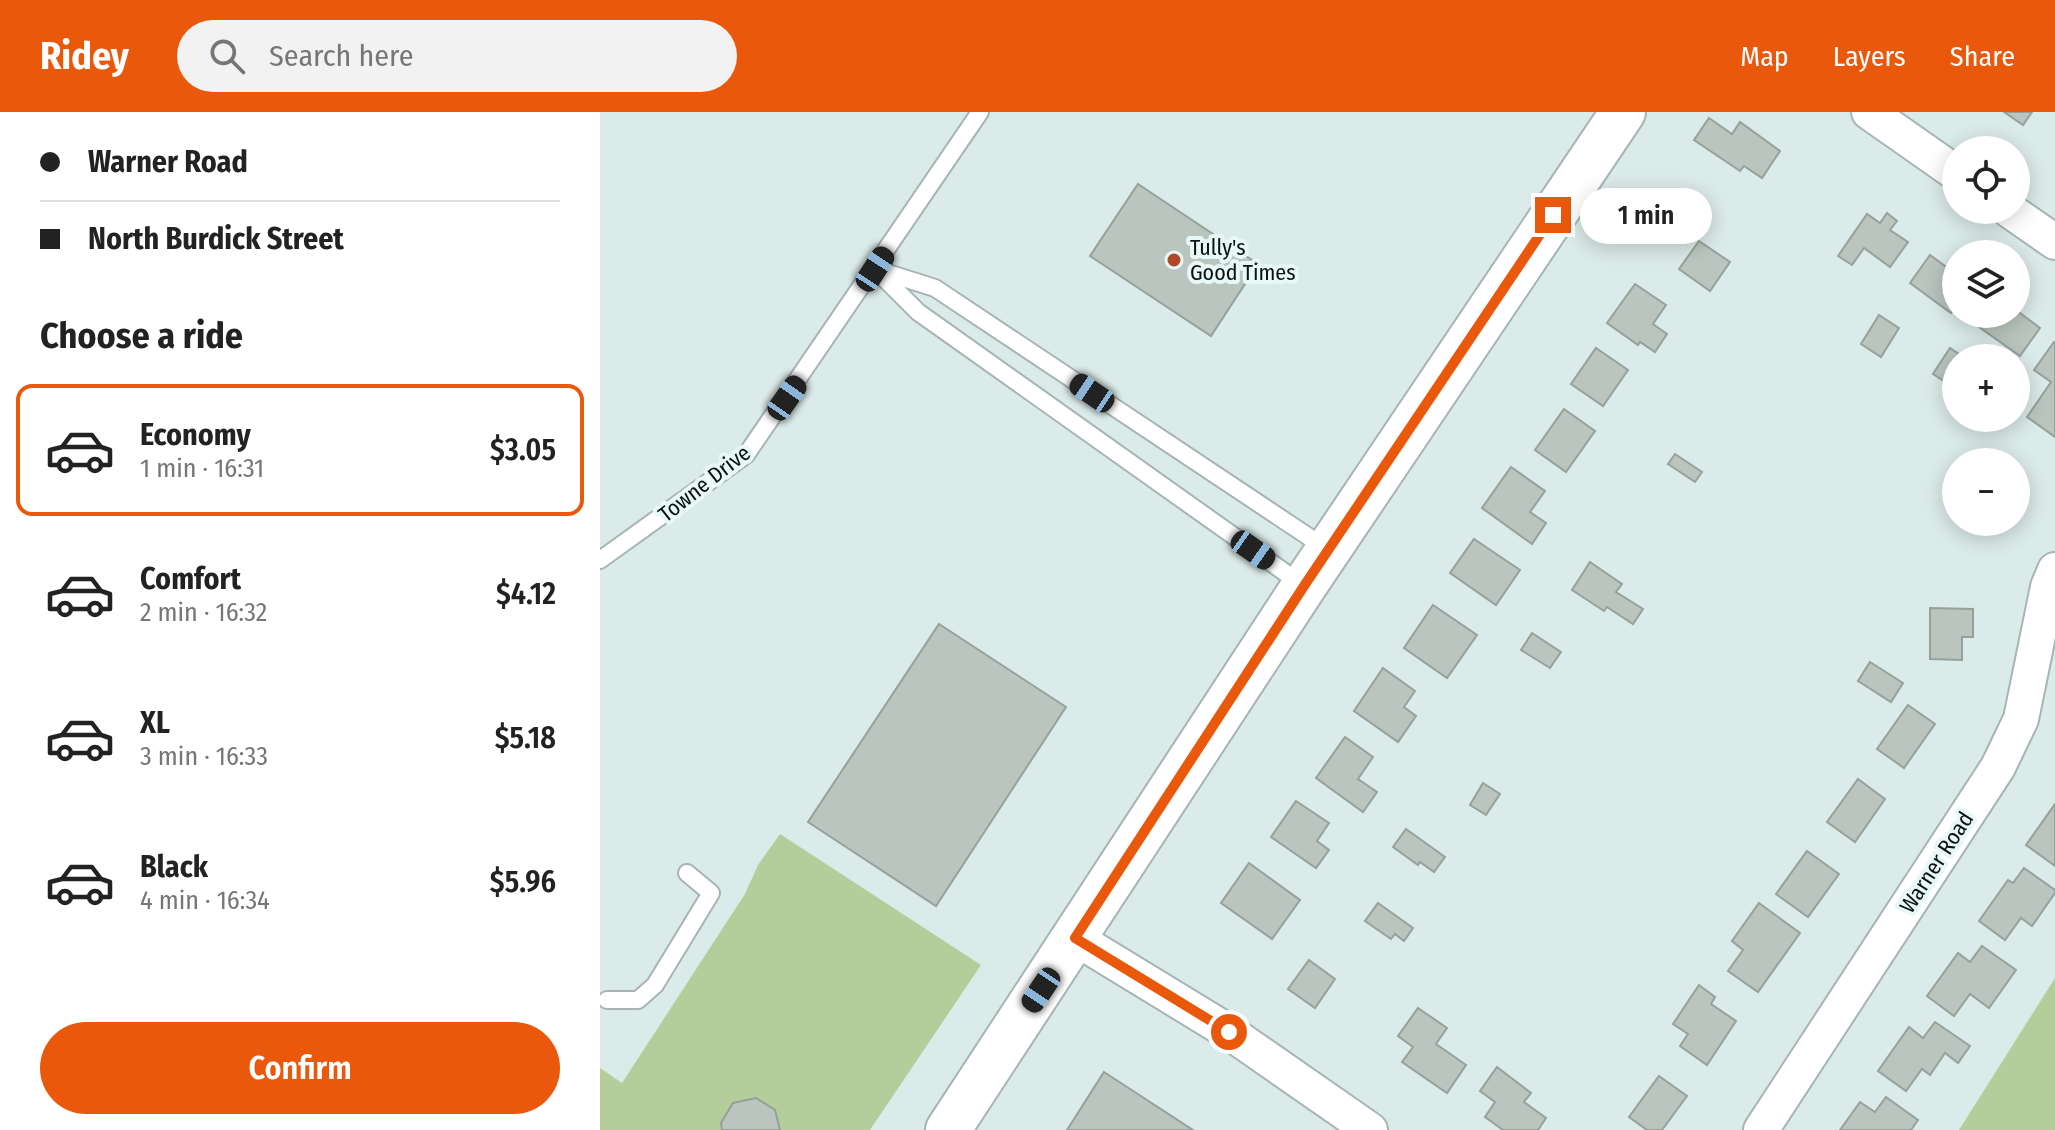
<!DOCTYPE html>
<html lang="en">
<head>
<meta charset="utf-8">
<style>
	:root { --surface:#fff; --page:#f2f2f2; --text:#222; --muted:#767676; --line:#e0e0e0; --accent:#ea580c }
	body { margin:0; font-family:"Fira Sans Condensed",sans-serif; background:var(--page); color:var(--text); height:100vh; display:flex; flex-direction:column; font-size:30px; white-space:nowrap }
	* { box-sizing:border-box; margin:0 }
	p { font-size:26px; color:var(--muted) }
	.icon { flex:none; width:44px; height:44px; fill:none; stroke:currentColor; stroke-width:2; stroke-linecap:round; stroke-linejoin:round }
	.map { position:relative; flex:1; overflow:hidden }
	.panel { display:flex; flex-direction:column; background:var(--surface); width:600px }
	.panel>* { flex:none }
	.top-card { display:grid; align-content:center; height:176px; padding:0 40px; background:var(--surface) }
	.buttons { position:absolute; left:1342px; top:24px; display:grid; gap:16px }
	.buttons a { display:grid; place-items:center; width:88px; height:88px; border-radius:50%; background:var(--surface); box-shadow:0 4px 20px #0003; font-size:40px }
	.end { position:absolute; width:36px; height:36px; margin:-18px; border:10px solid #ea580c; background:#fff; box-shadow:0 0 0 4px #fff }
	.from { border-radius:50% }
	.bubble { position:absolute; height:56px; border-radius:28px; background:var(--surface); box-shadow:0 4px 20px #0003; font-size:26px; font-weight:600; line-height:56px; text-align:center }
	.car { position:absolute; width:24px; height:48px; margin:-24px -12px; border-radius:10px; box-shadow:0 0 6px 2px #0007; background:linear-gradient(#222 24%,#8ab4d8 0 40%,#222 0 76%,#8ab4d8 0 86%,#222 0) }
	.top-card b { display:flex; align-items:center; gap:28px; height:76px; font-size:30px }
	.top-card b+b { border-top:2px solid var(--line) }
	.top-card i { width:20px; height:20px; background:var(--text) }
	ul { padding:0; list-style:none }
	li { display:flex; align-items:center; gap:24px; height:132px; margin:0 16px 12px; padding:0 24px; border:4px solid transparent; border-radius:16px }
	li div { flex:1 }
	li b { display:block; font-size:30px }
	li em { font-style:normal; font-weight:600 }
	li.on { border-color:var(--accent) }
	li>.icon { width:72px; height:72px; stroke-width:1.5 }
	h2 { padding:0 40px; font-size:36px; line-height:96px }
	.button { display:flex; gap:16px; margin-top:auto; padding:16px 40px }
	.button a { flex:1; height:92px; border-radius:48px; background:var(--accent); color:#fff; font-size:32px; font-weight:600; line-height:92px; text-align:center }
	header { display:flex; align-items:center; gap:48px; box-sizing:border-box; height:112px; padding:0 40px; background:var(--accent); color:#fff }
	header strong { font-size:38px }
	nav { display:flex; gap:44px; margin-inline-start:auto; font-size:28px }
	.search { width:560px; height:72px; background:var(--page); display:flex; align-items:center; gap:20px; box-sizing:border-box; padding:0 28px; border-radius:44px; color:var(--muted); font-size:30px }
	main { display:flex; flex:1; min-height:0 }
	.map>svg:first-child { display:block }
	.green { fill:#b5cd9a }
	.building { fill:#b9c5be; stroke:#95a19a; stroke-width:2 }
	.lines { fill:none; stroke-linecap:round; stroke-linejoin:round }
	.lane-casing { stroke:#a6b5b4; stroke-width:20 }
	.street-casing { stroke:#a6b5b4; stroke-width:38 }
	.secondary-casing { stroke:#a6b5b4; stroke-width:48 }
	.lane { stroke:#fff; stroke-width:16 }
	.street { stroke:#fff; stroke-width:34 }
	.secondary { stroke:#fff; stroke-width:44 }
	.route { stroke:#ea580c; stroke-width:10 }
	.poi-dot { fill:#b04828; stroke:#e8f8f7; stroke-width:3 }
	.labels { text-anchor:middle; stroke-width:8; stroke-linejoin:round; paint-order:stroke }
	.poi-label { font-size:22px; fill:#0b1010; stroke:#e8f8f7; text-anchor:start }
	.street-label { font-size:22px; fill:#0b1010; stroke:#e8f8f7 }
</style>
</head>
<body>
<header>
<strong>Ridey</strong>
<div class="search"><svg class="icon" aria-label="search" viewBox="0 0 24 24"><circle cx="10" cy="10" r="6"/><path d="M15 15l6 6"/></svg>Search here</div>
<nav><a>Map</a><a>Layers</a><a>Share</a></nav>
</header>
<main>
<section class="panel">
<div class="top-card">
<b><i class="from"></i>Warner Road</b>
<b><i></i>North Burdick Street</b>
</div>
<h2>Choose a ride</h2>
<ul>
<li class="on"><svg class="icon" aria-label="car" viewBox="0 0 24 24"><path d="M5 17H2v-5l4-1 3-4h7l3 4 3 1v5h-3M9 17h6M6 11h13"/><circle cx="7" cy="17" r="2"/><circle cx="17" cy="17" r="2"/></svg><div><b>Economy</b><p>1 min · 16:31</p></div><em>$3.05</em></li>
<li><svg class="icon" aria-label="car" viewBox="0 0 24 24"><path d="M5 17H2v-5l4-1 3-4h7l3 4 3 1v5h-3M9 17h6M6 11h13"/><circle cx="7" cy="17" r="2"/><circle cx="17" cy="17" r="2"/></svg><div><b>Comfort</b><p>2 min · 16:32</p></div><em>$4.12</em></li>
<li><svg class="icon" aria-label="car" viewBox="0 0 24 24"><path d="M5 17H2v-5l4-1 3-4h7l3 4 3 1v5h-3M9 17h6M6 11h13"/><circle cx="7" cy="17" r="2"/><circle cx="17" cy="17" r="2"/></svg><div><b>XL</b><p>3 min · 16:33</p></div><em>$5.18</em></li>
<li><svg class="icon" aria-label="car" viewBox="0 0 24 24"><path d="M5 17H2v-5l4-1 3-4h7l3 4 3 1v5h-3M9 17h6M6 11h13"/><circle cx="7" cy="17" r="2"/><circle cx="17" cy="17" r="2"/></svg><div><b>Black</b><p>4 min · 16:34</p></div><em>$5.96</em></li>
</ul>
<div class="button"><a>Confirm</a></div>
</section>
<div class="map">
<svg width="1455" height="1018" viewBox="0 0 1455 1018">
	<rect width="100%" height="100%" fill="#dbebe9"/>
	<g class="green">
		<polygon points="180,722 381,853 270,1018 0,1018 0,956 22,971 145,782 158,753"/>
		<polygon points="1455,866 1455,1018 1359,1018"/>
	</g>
	<g class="building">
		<polygon points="1404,0 1432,0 1423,13"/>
		<polygon points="1109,6 1132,22 1140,10 1180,39 1162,66 1144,54 1140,59 1094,28"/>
		<polygon points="538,72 658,152 611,224 490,144"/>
		<polygon points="1287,101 1297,109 1290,118 1308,130 1290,155 1264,136 1252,153 1238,144 1267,102 1280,111"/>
		<polygon points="1099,129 1130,150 1110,179 1079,157"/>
		<polygon points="1330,143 1356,162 1356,194 1351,201 1310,171"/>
		<polygon points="1035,172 1066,193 1053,212 1067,222 1055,240 1040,230 1038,233 1007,211"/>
		<polygon points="1416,198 1440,216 1420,244 1379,215 1388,202 1416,202"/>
		<polygon points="1279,203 1299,216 1281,245 1261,232"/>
		<polygon points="1454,230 1455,230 1455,325 1427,305 1451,270 1434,258"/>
		<polygon points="996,236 1028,258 1003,294 971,272"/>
		<polygon points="1350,236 1365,246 1356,246 1356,277 1333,262"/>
		<polygon points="964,297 995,319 966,360 935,338"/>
		<polygon points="1075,342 1102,360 1095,370 1068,352"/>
		<polygon points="911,355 945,379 930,400 946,411 932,432 882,396"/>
		<polygon points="874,427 920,458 896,493 850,461"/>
		<polygon points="990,450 1022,472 1016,480 1043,497 1033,512 1007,495 1004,499 972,478"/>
		<polygon points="833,493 877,523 847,566 804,536"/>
		<polygon points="1330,496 1373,497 1373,525 1362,525 1362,548 1330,547"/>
		<polygon points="339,512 466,595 336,794 208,710"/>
		<polygon points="932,521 961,540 950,556 921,538"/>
		<polygon points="1270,550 1303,571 1291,590 1258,569"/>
		<polygon points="783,556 815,579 804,595 816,604 798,630 754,599"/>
		<polygon points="1308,593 1335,612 1304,656 1277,637"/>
		<polygon points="745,625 773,645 758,667 777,680 763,700 716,666"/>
		<polygon points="1258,667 1285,687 1255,730 1227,710"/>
		<polygon points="883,671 900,682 886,703 870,693"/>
		<polygon points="696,689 729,711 717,729 729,738 716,756 671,725"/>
		<polygon points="1455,692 1455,754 1426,733"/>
		<polygon points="806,717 845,745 834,760 820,750 818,753 793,735"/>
		<polygon points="1207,739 1239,762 1208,805 1176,782"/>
		<polygon points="649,751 700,788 672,827 621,791"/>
		<polygon points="1424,756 1455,778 1455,781 1432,814 1421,806 1405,828 1379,809 1408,768 1413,771"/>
		<polygon points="778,791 813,816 804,829 795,822 791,827 765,809"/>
		<polygon points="1159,791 1200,821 1158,880 1128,859 1143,838 1132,829"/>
		<polygon points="1382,834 1416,858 1389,896 1370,882 1354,904 1327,884 1358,841 1370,850"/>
		<polygon points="709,848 735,867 715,896 688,877"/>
		<polygon points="1099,873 1115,885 1111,892 1136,909 1107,953 1080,934 1088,922 1073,912"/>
		<polygon points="818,896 847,916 836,932 866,953 847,981 802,950 813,935 798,924"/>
		<polygon points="1335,910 1370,934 1358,951 1345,941 1330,963 1322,957 1306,979 1278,959 1309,915 1323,926"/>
		<polygon points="897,955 931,981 924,990 946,1006 938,1018 903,1018 885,1005 895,990 880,979"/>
		<polygon points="504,960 593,1018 467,1018"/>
		<polygon points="1059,964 1087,984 1062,1018 1047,1018 1029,1005"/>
		<polygon points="1286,985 1318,1008 1311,1018 1240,1018 1260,990 1275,1000"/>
		<polygon points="156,986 175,998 180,1018 122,1018 121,1011 133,991"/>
	</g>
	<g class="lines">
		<g class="lane-casing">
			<g id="lane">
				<polyline points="275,157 335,176 727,437"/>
				<polyline points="279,161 318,200 704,474"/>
				<polyline points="0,448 146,343 380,0"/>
				<polyline points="7,888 38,888 55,873 111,781 87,761"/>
			</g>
		</g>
		<g class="street-casing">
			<g id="street">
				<polyline points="1269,0 1356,61"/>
				<polyline points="1409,98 1455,130"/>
				<polyline points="475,826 629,920 770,1018"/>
				<polyline points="1161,1018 1398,655 1421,607 1448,475 1455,458"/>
			</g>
		</g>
		<g class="secondary-casing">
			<polyline id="secondary" points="348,1018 704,474 1023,0"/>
		</g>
		<use href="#lane" class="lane"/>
		<use href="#street" class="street"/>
		<use href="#secondary" class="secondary"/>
	</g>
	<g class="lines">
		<polyline class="route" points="629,920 475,826 704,474 953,103"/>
	</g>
	<circle class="poi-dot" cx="574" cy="148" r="8"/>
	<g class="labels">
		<g class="poi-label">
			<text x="590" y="143">Tully's<tspan x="590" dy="25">Good Times</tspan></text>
		</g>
		<g class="street-label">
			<text transform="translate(104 371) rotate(-38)" y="8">Towne Drive</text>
			<text transform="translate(1336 750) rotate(-57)" y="8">Warner Road</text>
		</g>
	</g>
</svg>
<div class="buttons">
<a><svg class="icon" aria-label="locate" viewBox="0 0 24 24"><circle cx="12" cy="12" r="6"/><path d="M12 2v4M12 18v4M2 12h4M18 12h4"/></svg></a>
<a><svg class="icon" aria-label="layers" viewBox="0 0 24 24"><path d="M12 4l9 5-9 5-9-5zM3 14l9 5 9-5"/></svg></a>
<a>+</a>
<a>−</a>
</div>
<i class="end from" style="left:629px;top:920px"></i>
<i class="end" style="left:953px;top:103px"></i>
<div class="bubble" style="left:980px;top:76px;width:132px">1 min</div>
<i class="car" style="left:275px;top:157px;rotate:33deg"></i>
<i class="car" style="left:492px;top:281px;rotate:304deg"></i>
<i class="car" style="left:187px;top:286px;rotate:35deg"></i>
<i class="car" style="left:653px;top:438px;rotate:125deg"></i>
<i class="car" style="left:441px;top:878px;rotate:214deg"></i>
</div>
</main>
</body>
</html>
